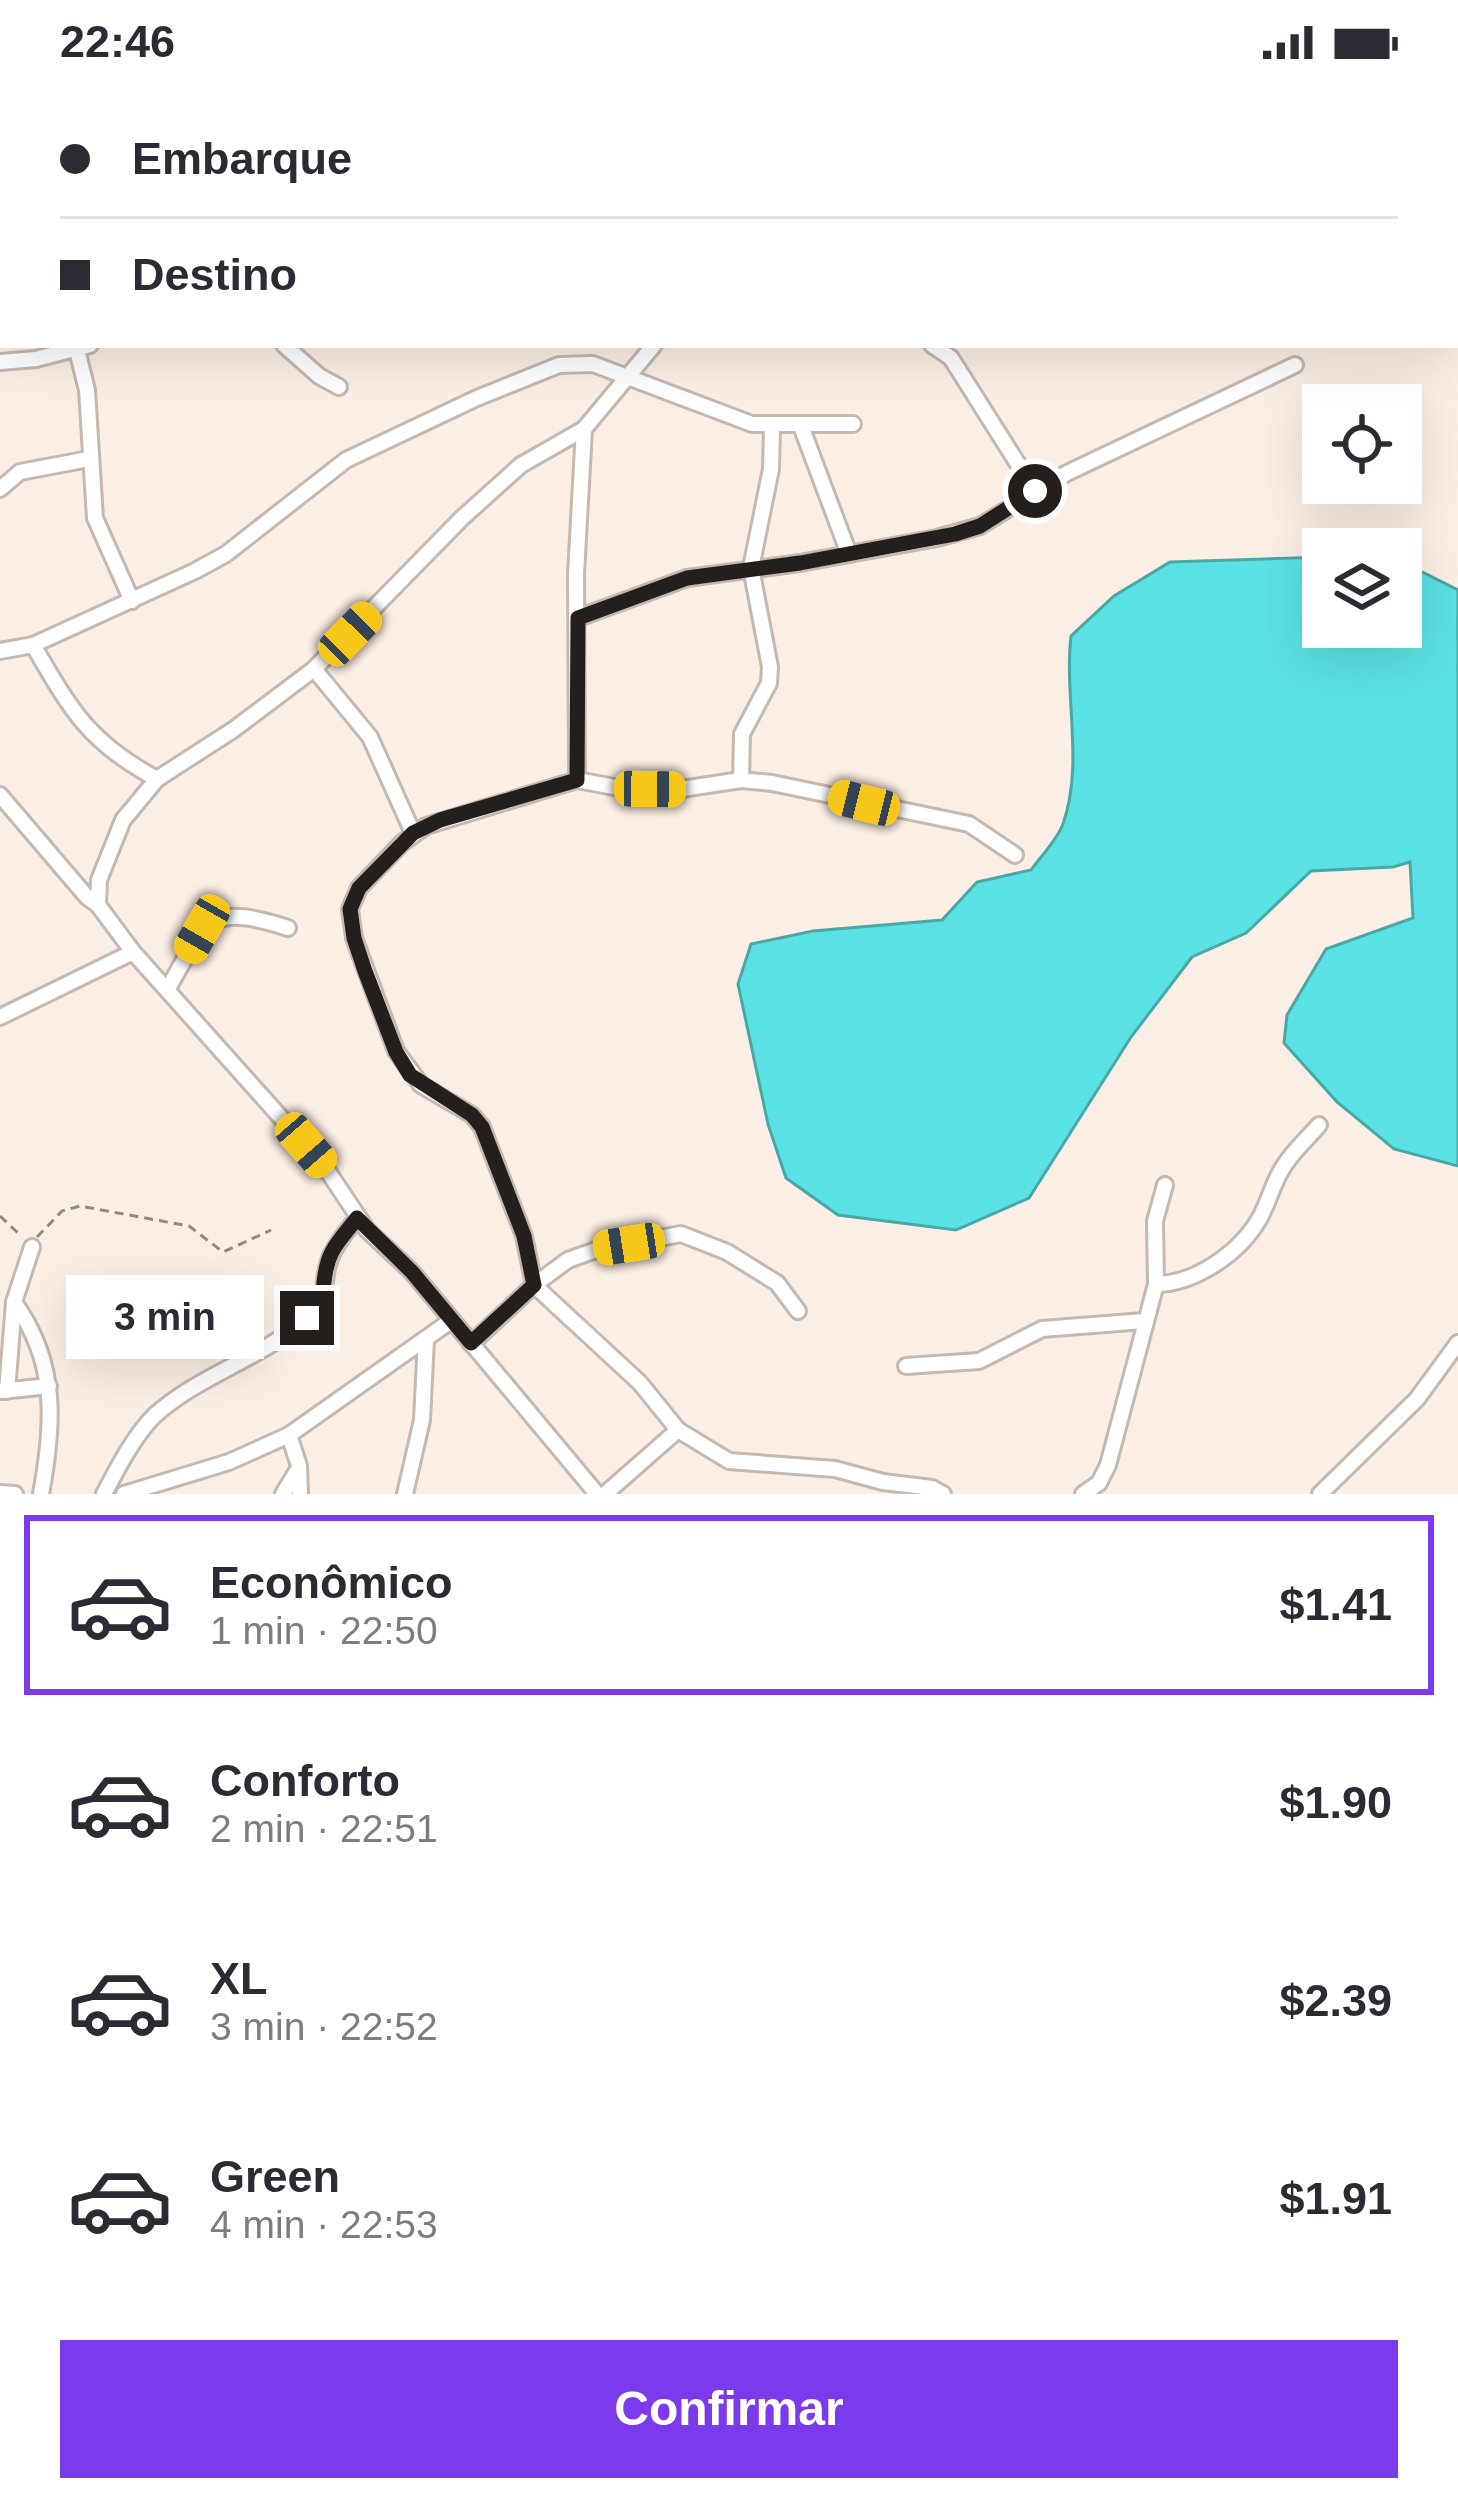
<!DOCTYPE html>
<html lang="pt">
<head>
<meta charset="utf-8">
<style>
	:root { --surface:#fff; --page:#f7f7f7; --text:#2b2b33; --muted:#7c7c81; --line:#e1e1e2; --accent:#7c3aed }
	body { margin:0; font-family:Arial,sans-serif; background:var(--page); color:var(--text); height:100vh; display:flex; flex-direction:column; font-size:45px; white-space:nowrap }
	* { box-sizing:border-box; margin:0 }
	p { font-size:39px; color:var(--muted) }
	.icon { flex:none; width:66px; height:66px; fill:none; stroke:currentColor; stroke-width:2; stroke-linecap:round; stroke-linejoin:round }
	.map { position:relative; height:1410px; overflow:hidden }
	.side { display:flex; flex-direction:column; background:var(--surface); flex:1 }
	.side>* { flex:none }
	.hud { position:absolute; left:0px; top:0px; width:1458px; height:264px; box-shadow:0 12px 48px #0002; display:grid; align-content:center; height:264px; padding:0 60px; background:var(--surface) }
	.buttons { position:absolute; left:1302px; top:300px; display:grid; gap:24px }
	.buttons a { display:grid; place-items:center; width:120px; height:120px; border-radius:0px; background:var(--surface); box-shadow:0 12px 48px #0002; font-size:60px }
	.end { position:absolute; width:54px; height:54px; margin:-27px; border:15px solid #241f1c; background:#fff; box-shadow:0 0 0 6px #fff }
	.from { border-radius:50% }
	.bubble { position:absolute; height:84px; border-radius:0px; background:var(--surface); box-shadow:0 12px 48px #0002; font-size:39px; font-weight:700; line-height:84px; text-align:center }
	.car { position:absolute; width:36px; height:72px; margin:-36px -18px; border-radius:15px; box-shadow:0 0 9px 3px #0007; background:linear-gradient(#f5c518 24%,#345 0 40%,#f5c518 0 76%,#345 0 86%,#f5c518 0) }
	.hud b { display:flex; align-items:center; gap:42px; height:114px; font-size:45px }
	.hud b+b { border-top:3px solid var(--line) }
	.hud i { width:30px; height:30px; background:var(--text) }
	ul { padding:21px 0 0; list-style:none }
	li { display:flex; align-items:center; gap:36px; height:180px; margin:0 24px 18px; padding:0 36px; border:6px solid transparent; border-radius:0px }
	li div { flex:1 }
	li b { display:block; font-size:45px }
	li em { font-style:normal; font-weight:700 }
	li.active { border-color:var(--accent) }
	li>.icon { width:108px; height:108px; stroke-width:1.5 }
	.primary-button { display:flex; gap:24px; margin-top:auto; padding:24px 60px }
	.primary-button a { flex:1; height:138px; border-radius:0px; background:var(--accent); color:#fff; font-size:48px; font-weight:700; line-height:138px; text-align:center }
	.status { display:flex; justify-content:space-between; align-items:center; height:84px; padding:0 60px; background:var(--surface); direction:ltr }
	.status svg { height:33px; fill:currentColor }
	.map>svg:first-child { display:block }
	.water { fill:#5ae1e3; stroke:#4aa7a7; stroke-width:3 }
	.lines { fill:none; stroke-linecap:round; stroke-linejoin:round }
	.minor-casing { stroke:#c5b8af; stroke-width:20 }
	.highway-casing { stroke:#93753b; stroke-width:27 }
	.path { stroke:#938983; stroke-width:3; stroke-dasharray:9 6; stroke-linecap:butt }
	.minor { stroke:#fff; stroke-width:14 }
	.highway { stroke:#cfa34c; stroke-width:21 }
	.rail { stroke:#8c837c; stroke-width:4.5; stroke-dasharray:6 12; stroke-linecap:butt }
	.route { stroke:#241f1c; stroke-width:15 }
</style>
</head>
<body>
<div class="status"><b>22:46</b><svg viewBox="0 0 49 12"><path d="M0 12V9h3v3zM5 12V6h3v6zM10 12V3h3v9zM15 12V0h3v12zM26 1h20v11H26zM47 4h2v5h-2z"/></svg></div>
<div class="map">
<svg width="1458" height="1410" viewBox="0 0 1458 1410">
	<rect width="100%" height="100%" fill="#fbeee4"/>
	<path class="water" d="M1323,473V543H1401V484L1420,487L1458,506V1082L1394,1065L1337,1018L1284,959L1287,931L1326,865L1413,834L1410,778L1393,783L1311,787L1246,849L1192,873L1131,953L1029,1114L956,1146L838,1131L786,1094L768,1040L738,900L751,860L813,847L942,836L977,798L1031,786C1041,772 1057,756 1063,740C1084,680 1064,614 1071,552L1114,512L1170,478Z"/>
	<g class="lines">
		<g class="minor-casing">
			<g id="minor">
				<polyline points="1024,3 1031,0"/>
				<polyline points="0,138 3,138"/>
				<polyline points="284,261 319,292 339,303"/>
				<polyline points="932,261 951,274 1035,407"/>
				<polyline points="77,266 87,306 95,434 132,517"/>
				<polyline points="0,278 36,275 90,261"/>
				<polyline points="801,342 849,470"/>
				<polyline points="0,405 20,388 89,375"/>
				<polyline points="578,534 687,494 800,479 937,454 980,442 1067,389 1295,281"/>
				<path d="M33,561C71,626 88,658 157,695"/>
				<polyline points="0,567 33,561 195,487 226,470 346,376 477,314 559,281 593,280 752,340 853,340"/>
				<polyline points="314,585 370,653 413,749"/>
				<polyline points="577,696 576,490 584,345"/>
				<polyline points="741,696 742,650 769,599 770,583 751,484 771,385 772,343"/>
				<polyline points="0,711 87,813 98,821"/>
				<path d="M167,906C206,839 205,817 288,844"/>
				<polyline points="0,933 133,868"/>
				<path d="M1156,1200C1194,1200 1238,1170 1258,1137C1268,1121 1272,1101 1282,1085C1291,1069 1307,1055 1319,1041"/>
				<path d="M14,1218C58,1279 54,1340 41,1410"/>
				<polyline points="471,1260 534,1201 568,1176 596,1166 681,1150 727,1168 777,1199 798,1227"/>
				<polyline points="906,1282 979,1277 1042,1245 1144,1237"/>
				<polyline points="1,1307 49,1302"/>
				<polyline points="7,1307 14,1218 32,1163"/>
				<polyline points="678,1346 640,1299 534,1201 524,1152 482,1043 472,1031 421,1001 396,967 354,854 350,825 359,804 402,759 426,742 577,696 625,705 675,706 741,696 772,699 969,740 1015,771"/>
				<polyline points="289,1351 299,1382 300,1410"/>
				<polyline points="0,1409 15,1410"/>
				<path d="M104,1410C117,1385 134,1352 154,1332C200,1290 265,1274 310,1231C330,1212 321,1194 331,1172C337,1158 348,1146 357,1134"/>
				<polyline points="124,1410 229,1378 289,1351 452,1236"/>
				<polyline points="283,1410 297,1387"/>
				<polyline points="405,1410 422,1336 426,1255"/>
				<polyline points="597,1410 412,1188 367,1146 325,1083 133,868 98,821 99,796 123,736 157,695 233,646 314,585 462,434 521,381 584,345 654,261"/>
				<polyline points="605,1410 678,1346 729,1377 835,1385 883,1398 932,1404 943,1410"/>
				<polyline points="1083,1410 1099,1399 1108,1381 1156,1200 1155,1137 1165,1101"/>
				<polyline points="1320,1410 1417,1315 1458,1259"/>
			</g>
		</g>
		<g class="highway-casing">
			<g id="highway">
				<polyline points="1144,0 1157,3"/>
				<polyline points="1247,0 1259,3"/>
				<polyline points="986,3 987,0"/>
				<polyline points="1455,50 1458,50"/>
				<polyline points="1455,75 1458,76"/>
			</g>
		</g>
		<g class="path">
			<polyline points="0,1132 20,1151"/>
			<polyline points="37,1153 62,1127 80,1122 189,1142 223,1168 271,1146"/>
		</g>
		<use href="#minor" class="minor"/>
		<use href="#highway" class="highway"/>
		<g class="rail">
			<polyline points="1328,0 1340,3"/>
			<polyline points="1365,0 1378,3"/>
			<polyline points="1455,21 1458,22"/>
		</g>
	</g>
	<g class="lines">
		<path class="route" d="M307,1234C332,1209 318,1195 332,1168C338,1156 349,1145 357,1134L412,1188L471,1259L534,1201L524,1152L482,1043L472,1031L410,991L396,968L365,887L354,854L350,825L359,804L413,749L440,736L577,696L578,534L687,494L800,479L955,450L980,442L1035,407"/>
	</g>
</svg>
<div class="buttons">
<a><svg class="icon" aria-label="locate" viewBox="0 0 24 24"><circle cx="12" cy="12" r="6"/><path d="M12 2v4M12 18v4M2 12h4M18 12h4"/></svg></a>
<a><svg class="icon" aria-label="layers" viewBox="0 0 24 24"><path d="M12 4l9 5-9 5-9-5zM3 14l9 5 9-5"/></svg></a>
</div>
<i class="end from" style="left:1035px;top:407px"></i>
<i class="end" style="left:307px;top:1234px"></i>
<div class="bubble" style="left:66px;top:1191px;width:198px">3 min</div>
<i class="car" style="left:350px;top:550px;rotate:44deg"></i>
<i class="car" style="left:650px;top:705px;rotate:91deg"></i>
<i class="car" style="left:864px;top:719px;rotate:284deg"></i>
<i class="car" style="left:202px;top:845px;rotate:210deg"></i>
<i class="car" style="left:306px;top:1061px;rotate:139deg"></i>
<i class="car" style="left:629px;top:1160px;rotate:261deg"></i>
<div class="hud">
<b><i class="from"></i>Embarque</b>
<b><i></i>Destino</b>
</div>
</div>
<section class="side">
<ul>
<li class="active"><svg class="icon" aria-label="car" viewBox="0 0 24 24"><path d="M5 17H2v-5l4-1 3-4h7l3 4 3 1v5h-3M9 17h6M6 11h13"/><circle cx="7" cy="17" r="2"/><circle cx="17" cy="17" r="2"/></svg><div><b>Econômico</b><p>1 min · 22:50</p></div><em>$1.41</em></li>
<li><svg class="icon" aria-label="car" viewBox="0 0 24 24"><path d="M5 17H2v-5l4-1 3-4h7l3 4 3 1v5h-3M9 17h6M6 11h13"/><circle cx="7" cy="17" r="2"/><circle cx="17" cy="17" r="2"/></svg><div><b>Conforto</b><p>2 min · 22:51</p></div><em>$1.90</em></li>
<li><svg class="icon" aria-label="car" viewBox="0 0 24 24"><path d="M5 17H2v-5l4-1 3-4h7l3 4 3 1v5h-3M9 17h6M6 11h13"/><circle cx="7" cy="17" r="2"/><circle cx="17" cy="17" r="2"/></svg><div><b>XL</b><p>3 min · 22:52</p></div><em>$2.39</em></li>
<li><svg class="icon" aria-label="car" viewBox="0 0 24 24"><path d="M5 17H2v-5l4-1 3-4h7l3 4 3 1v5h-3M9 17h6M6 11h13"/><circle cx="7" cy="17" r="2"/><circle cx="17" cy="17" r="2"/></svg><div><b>Green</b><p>4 min · 22:53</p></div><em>$1.91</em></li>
</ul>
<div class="primary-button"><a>Confirmar</a></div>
</section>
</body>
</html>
